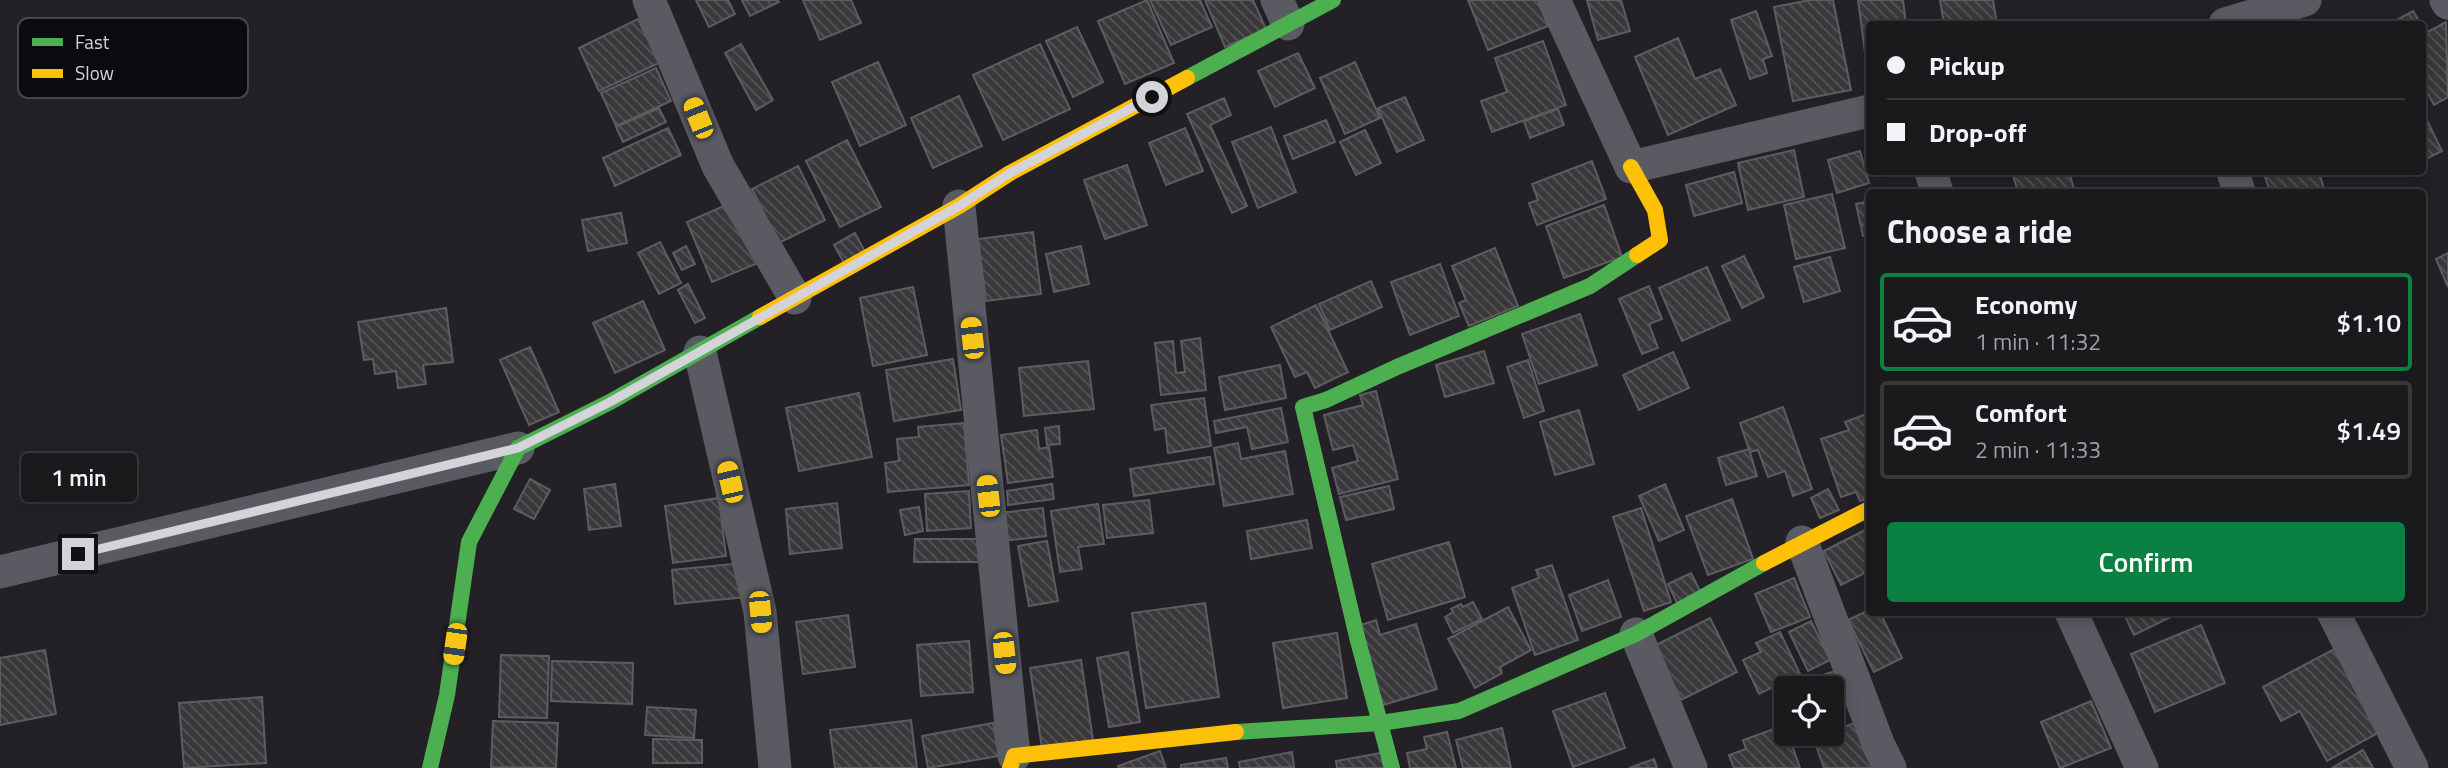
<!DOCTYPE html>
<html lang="en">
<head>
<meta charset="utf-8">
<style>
	:root { --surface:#1a191c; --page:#272629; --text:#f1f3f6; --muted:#9fa0a3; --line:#38383b; --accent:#0b8043 }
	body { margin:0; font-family:"Titillium Web",sans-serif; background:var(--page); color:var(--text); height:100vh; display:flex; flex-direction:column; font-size:26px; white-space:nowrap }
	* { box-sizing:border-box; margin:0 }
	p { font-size:23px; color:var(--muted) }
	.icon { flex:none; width:38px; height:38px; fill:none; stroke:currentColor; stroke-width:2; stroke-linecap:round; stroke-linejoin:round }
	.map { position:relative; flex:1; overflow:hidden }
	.side { position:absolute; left:1866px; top:189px; width:560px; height:427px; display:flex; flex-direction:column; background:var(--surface); border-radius:7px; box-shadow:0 4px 18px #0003,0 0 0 2px var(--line) }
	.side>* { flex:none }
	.banner { position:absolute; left:1866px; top:21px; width:560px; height:154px; border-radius:7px; box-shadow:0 4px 18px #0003,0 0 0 2px var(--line); display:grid; align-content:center; height:154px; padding:0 21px; background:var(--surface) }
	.tools { position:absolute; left:1774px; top:676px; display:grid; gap:14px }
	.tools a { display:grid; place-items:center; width:70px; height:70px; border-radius:7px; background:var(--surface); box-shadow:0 4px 18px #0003,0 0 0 2px var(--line); font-size:35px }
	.end { position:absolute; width:32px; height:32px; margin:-16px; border:9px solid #d5d3da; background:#111; box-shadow:0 0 0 4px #111 }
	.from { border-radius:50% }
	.bubble { position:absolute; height:49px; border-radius:7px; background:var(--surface); box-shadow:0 4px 18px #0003,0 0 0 2px var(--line); font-size:23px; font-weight:600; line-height:49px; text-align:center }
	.car { position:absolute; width:21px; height:42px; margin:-21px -10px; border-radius:9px; box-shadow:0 0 5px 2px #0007; background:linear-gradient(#f5c518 24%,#345 0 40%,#f5c518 0 76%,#345 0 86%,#f5c518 0) }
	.banner b { display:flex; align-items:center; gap:24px; height:66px; font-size:26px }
	.banner b+b { border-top:2px solid var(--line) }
	.banner i { width:18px; height:18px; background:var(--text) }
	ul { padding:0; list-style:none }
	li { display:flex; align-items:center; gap:21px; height:98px; margin:0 14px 10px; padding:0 7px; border:4px solid var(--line); border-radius:7px }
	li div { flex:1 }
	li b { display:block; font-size:26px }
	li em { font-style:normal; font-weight:600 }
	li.current { border-color:var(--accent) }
	li>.icon { width:63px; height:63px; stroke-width:1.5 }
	h2 { padding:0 21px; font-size:32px; line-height:84px }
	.button { display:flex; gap:14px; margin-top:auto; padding:14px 21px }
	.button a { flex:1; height:80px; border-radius:7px; background:var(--accent); color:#fff; font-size:28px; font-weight:600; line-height:80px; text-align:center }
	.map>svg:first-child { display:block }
	.building { fill:url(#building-back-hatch); stroke:#5f5c60; stroke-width:2 }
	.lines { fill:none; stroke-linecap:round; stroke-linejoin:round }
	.street { stroke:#595a62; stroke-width:33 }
	.fast { stroke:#4caf50; stroke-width:16 }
	.slow { stroke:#ffc107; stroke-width:16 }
	.route { stroke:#d5d3da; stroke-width:9 }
	.key { fill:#0b0a0e; stroke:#48464b; stroke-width:2 }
	.key-label { font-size:19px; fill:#d5d3da }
</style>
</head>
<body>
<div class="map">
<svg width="2448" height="768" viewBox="0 0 2448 768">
	<defs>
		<pattern id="building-back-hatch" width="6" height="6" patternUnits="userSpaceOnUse" patternTransform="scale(1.75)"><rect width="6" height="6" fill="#3a383b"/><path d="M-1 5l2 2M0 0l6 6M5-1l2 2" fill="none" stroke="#565457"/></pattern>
	</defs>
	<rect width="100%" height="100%" fill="#232126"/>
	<g class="building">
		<polygon points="696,0 728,0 735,14 709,27"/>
		<polygon points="742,0 777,0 779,2 750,16"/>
		<polygon points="803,0 851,0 861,23 820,40"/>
		<polygon points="1147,0 1174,63 1125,84 1098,21"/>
		<polygon points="1150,0 1200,0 1212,27 1171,45"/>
		<polygon points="1205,0 1253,0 1266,29 1225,47"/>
		<polygon points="1468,0 1538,0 1548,26 1488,50"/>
		<polygon points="1587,0 1621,0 1630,31 1598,40"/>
		<polygon points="1810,0 1833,0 1851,90 1793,101 1774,7"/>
		<polygon points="1858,0 1903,0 1906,24 1869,24 1868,75"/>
		<polygon points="1940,0 1993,0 1997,24 1944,24"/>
		<polygon points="1756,11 1772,56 1763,59 1767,73 1750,79 1731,20"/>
		<polygon points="2413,11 2421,24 2392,24 2391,23"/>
		<polygon points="638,19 659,63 599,91 579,48"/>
		<polygon points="2446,22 2448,97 2434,105 2422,83 2422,35"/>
		<polygon points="1077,27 1103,82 1073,97 1046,41"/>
		<polygon points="1678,38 1695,79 1720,69 1736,105 1668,135 1635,57"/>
		<polygon points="1543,41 1566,105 1492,132 1481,101 1507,92 1495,58"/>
		<polygon points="741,44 773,100 756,110 725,53"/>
		<polygon points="1040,44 1070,109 1003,140 973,75"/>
		<polygon points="1298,53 1315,88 1275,107 1258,71"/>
		<polygon points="878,62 906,125 860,146 832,82"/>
		<polygon points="1355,62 1380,118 1345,134 1320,78"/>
		<polygon points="656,68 671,101 616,126 601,93"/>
		<polygon points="959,96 982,146 933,168 911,118"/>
		<polygon points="1405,97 1424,140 1397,152 1378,108"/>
		<polygon points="1224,98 1231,115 1210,125 1247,206 1232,213 1187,114"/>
		<polygon points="659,108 666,122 623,142 616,127"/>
		<polygon points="1558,109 1564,125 1530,138 1524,121"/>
		<polygon points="2423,112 2442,151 2422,161 2422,112"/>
		<polygon points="1326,120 1335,142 1293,159 1284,136"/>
		<polygon points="1271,127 1296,192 1258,208 1232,142"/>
		<polygon points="668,128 681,155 615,186 603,158"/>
		<polygon points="1185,128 1203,171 1166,185 1149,143"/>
		<polygon points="1365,130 1381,163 1356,175 1340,142"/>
		<polygon points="847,140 881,207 840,227 806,161"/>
		<polygon points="1794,150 1804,197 1748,210 1738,163"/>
		<polygon points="1860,151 1869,183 1837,193 1828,160"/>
		<polygon points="1592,161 1606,199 1537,225 1529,203 1538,200 1532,184"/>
		<polygon points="1127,165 1147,225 1105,239 1084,180"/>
		<polygon points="798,166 825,220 779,243 752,189"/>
		<polygon points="1734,172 1742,203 1694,216 1686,185"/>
		<polygon points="2012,172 2069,172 2075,192 2018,192"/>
		<polygon points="2283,172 2319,172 2325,192 2270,192 2265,177"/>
		<polygon points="1832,194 1845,248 1796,259 1784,205"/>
		<polygon points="1869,201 1869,234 1863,236 1856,204"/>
		<polygon points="733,202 758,263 712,282 687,222"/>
		<polygon points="1604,205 1622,257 1564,278 1546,226"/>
		<polygon points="621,213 627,243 588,251 582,220"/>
		<polygon points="1033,232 1041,294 986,301 978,239"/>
		<polygon points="855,233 865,252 844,263 834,245"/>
		<polygon points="660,242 681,283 659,294 638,253"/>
		<polygon points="686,246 695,264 682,270 673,253"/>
		<polygon points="1081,246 1089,284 1054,292 1046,254"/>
		<polygon points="1495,248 1518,306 1469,326 1459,303 1466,300 1452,266"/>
		<polygon points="2448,253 2448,287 2436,259"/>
		<polygon points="1744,256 1764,297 1742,308 1722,266"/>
		<polygon points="1830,257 1840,291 1804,302 1794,267"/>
		<polygon points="1440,264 1459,316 1410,335 1391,282"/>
		<polygon points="1707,267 1730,320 1682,341 1659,288"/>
		<polygon points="1371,281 1382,307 1330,330 1319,304"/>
		<polygon points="688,284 705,318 695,323 678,290"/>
		<polygon points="1649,286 1662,319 1649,324 1658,348 1642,354 1619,299"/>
		<polygon points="913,287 927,355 873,366 860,298"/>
		<polygon points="643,301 665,350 615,373 593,323"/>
		<polygon points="1316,305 1348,372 1315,388 1307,372 1295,377 1271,327"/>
		<polygon points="446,308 453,362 423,365 426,384 398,388 396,371 375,374 373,359 364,360 358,322"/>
		<polygon points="1580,314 1597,365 1539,384 1522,334"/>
		<polygon points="1200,338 1206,390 1161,395 1155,343 1173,341 1176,373 1185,372 1181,341"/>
		<polygon points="530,347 559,412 529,425 500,360"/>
		<polygon points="1484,351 1494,383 1445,397 1436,365"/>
		<polygon points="1673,352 1689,388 1639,410 1623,375"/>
		<polygon points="953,359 961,410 894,421 886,370"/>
		<polygon points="1528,360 1544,411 1524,418 1507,367"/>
		<polygon points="1088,361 1094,409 1024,416 1019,368"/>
		<polygon points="1280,365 1286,398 1225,410 1219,377"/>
		<polygon points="1376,391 1398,479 1339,494 1332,468 1358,461 1353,445 1333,450 1324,415 1363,405 1360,395"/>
		<polygon points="859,393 872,457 799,471 786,408"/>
		<polygon points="1204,398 1211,446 1168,453 1165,428 1155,430 1151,405"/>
		<polygon points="1783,407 1812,489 1793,496 1785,471 1768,477 1758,450 1750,452 1740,423"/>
		<polygon points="1281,408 1288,442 1252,449 1247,427 1216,433 1214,421"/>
		<polygon points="1579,410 1594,464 1555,475 1540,422"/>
		<polygon points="1869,413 1869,498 1860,501 1856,492 1841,497 1821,439 1849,430 1845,422"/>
		<polygon points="964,423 969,485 888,492 885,463 899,461 897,439 919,437 918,427"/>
		<polygon points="1059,426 1060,444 1047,445 1045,428"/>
		<polygon points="1037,430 1039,449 1049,447 1053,477 1008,483 1001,435"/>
		<polygon points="1238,443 1241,459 1285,451 1293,494 1224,506 1214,448"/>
		<polygon points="1749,449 1757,476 1726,485 1718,458"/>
		<polygon points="1210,457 1214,484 1134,496 1130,469"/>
		<polygon points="530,479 550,490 534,519 514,509"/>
		<polygon points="615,484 621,526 589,530 584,489"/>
		<polygon points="1052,484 1054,499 1008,505 1007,491"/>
		<polygon points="1665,484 1684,530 1659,541 1639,496"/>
		<polygon points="1389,486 1394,509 1346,520 1340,497"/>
		<polygon points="1828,489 1839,510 1820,518 1811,498"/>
		<polygon points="969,491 971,528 927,531 925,494"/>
		<polygon points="719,498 726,556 673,563 665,506"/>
		<polygon points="1732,499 1753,559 1708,575 1686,516"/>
		<polygon points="1149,500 1153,533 1107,538 1103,505"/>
		<polygon points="837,503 842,548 790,554 786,509"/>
		<polygon points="1098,504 1104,544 1078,547 1082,569 1060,572 1051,511"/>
		<polygon points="919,507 923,531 905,535 900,510"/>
		<polygon points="1043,508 1046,536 994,542 991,514"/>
		<polygon points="1641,508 1671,602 1644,611 1613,517"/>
		<polygon points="1307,520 1312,548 1251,559 1247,531"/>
		<polygon points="1869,528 1869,571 1841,585 1824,551"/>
		<polygon points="915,539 982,539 982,562 914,562"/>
		<polygon points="1047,541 1058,601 1029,606 1018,546"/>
		<polygon points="1449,542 1465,597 1388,620 1372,564"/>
		<polygon points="743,563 746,597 675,604 672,570"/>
		<polygon points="1552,565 1578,640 1535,655 1512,588 1539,578 1536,570"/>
		<polygon points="1691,573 1701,593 1678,605 1668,584"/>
		<polygon points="1794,578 1810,617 1771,632 1755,594"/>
		<polygon points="1608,580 1621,617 1582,631 1569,595"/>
		<polygon points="1473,602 1482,619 1453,633 1445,617 1453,612 1451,609 1461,604 1463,607"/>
		<polygon points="1205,603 1219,697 1146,708 1132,613"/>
		<polygon points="1508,607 1531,650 1500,667 1502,673 1475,688 1448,639"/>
		<polygon points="1869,610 1869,612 1880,612 1902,658 1874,672 1848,620"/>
		<polygon points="2123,612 2181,612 2134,635"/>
		<polygon points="848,615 855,667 803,674 796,622"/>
		<polygon points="1710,618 1737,672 1681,700 1654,646"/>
		<polygon points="1376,620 1380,635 1416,624 1437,689 1383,705 1358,626"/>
		<polygon points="1811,621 1830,660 1808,671 1789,632"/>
		<polygon points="2201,625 2225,683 2155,712 2131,654"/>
		<polygon points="1780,632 1800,674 1759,694 1743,660 1761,652 1756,643"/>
		<polygon points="1337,633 1347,698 1283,708 1273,643"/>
		<polygon points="969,641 973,692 921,696 917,645"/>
		<polygon points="2338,647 2383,730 2327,761 2300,711 2281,721 2263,687"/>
		<polygon points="45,650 56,714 0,725 0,658"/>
		<polygon points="1128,652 1140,722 1109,727 1097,658"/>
		<polygon points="501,655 549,656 547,718 499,717"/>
		<polygon points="1081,660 1093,740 1042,748 1030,668"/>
		<polygon points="552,661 633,663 632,704 551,701"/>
		<polygon points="1841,669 1851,704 1832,710 1832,688 1787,688 1787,707 1781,689"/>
		<polygon points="1605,693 1625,748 1573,767 1553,711"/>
		<polygon points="262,697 266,763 184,768 179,703"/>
		<polygon points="2091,701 2111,748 2060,768 2041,722"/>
		<polygon points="647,707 696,710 694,738 645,735"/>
		<polygon points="911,720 917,768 835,768 830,730"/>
		<polygon points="1863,720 1879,768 1824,768 1813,737 1832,733 1832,731"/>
		<polygon points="493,721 558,723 556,768 491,767"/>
		<polygon points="993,723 999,756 928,768 922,736"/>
		<polygon points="1785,725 1800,768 1734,768 1729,755 1746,749 1743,740"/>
		<polygon points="1502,728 1511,768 1463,768 1456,740"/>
		<polygon points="1447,732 1456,768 1410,768 1407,753 1427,749 1424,737"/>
		<polygon points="653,739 702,740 702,763 653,763"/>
		<polygon points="2363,750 2373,768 2332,768"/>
		<polygon points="1160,751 1166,768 1119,768 1118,766"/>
		<polygon points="1292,752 1294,767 1240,768 1239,762"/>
		<polygon points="1381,753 1384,768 1337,768 1336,761"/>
		<polygon points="1226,758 1228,768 1181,768 1181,765"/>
		<polygon points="1654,759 1657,768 1629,768"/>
	</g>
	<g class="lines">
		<g class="street">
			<polyline points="649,0 718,166 795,298"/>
			<polyline points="1277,0 1288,24"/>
			<polyline points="1554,0 1631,167 1869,111"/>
			<polyline points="2446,0 2448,3"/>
			<polyline points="2225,24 2305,0"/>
			<polyline points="1931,172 1937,192"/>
			<polyline points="2233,172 2239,192"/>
			<polyline points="959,206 1014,756"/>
			<polyline points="700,352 760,612 775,768"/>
			<polyline points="1802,542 1879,746 1890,768"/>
			<polyline points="0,572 518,448"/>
			<polyline points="2071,612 2142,768"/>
			<polyline points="2333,612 2412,768"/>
			<polyline points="1636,634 1691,768"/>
		</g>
		<g class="fast">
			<polyline points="1187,78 1333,0"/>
			<polyline points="1236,732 1381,723 1459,711 1636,634 1764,563"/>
			<polyline points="430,768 447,695 469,542 518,448 610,402 760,317"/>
			<polyline points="1392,768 1357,637 1303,407 1326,400 1397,367 1590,286 1637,255"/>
		</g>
		<g class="slow">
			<polyline points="1631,167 1655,210 1660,240 1637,255"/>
			<polyline points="760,317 959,206 1010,173 1187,78"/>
			<polyline points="1764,563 1869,509"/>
			<polyline points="1010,768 1014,756 1236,732"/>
		</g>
	</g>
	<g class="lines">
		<polyline class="route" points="78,554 518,448 610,402 959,206 1010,173 1152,97"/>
	</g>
	<rect x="18" y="18" width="230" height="80" rx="10" class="key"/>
	<rect x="32" y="38" width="31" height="8" fill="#4caf50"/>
	<rect x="32" y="69" width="31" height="9" fill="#ffc107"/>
	<g class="key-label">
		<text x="75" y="49">Fast</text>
		<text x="75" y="80">Slow</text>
	</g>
</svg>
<div class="tools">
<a><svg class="icon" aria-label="locate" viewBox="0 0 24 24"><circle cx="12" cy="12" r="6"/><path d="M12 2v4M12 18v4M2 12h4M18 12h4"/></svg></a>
</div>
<i class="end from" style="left:1152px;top:97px"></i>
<i class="end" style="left:78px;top:554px"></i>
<div class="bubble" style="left:21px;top:453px;width:116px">1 min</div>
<i class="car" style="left:698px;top:118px;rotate:338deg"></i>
<i class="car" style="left:972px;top:338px;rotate:354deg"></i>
<i class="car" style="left:730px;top:482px;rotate:347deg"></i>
<i class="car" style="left:988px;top:496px;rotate:354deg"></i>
<i class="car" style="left:760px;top:612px;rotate:175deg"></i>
<i class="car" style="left:455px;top:644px;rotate:188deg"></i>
<i class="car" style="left:1004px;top:653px;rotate:174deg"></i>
<div class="banner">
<b><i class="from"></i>Pickup</b>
<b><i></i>Drop-off</b>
</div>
<section class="side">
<h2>Choose a ride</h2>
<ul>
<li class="current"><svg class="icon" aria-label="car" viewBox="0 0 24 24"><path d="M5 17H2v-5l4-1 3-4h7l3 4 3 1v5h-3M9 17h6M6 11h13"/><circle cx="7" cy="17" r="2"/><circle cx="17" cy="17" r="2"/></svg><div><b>Economy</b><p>1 min · 11:32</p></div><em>$1.10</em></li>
<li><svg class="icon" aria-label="car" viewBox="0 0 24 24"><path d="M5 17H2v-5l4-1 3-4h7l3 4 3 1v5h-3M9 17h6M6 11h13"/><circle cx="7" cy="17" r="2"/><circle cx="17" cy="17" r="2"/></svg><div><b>Comfort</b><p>2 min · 11:33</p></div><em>$1.49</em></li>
</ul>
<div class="button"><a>Confirm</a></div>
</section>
</div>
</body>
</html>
